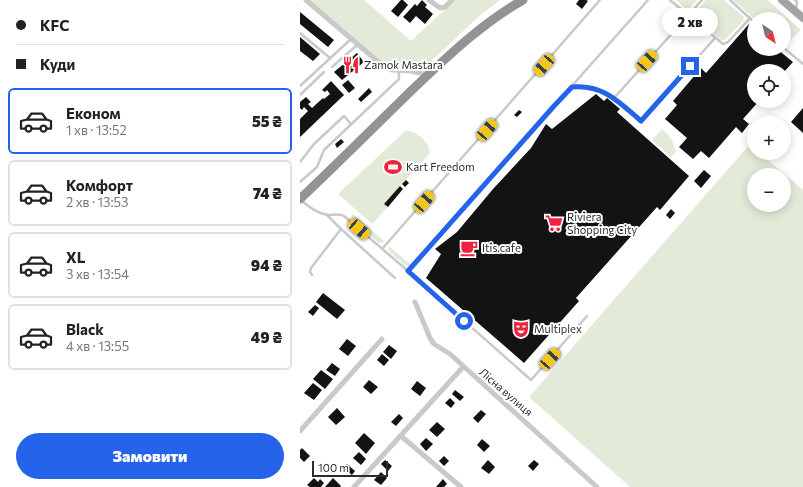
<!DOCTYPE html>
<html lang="uk">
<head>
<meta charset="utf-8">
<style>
	:root { --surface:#fff; --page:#f6f6f6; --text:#222; --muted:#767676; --line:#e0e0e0; --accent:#2563eb }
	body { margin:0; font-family:Commissioner,sans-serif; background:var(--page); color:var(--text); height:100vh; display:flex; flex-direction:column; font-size:15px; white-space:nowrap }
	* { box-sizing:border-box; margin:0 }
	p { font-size:13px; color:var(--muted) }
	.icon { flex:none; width:22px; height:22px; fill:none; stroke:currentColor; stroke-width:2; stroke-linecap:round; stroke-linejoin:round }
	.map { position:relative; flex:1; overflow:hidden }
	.panel { display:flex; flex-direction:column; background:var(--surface); width:300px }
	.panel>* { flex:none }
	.hud { display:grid; align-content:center; height:88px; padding:0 16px; background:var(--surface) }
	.needle { width:26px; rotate:145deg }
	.fabs { position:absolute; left:447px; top:12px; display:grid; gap:8px }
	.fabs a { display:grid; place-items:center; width:44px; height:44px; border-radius:50%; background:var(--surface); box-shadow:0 2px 10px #0003; font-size:20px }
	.scale { position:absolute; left:12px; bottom:10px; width:76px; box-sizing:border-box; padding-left:4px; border:2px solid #2c2c2c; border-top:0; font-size:11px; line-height:14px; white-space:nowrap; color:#2c2c2c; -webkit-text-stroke:3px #fff; paint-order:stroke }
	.end { position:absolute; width:18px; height:18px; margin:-9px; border:5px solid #2563eb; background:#fff; box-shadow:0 0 0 2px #fff }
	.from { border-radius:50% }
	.bubble { position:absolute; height:28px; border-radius:14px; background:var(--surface); box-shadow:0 2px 10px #0003; font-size:13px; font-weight:800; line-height:28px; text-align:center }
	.car { position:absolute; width:12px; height:24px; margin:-12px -6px; border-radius:5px; box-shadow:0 0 3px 1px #0007; background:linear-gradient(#f5c518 24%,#345 0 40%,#f5c518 0 76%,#345 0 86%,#f5c518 0) }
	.hud b { display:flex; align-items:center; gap:14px; height:38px; font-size:15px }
	.hud b+b { border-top:1px solid var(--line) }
	.hud i { width:10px; height:10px; background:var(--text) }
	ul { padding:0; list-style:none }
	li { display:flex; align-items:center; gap:12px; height:66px; margin:0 8px 6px; padding:0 8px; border:2px solid var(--line); border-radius:6px }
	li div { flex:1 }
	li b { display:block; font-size:15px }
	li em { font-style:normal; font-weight:800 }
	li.active { border-color:var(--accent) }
	li>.icon { width:36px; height:36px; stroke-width:1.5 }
	.cta { display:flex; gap:8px; margin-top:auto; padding:8px 16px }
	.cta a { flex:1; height:46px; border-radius:24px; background:var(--accent); color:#fff; font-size:16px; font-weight:800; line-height:46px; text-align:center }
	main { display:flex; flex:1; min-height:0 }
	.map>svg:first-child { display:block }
	.green { fill:#e3ebd8; fill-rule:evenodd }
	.building { fill:#131313 }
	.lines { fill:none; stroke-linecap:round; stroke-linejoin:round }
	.lane { stroke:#c9c9c9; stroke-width:2.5 }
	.street { stroke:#c9c9c9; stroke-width:5 }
	.primary { stroke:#a4a4a4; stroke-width:8 }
	.highway { stroke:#939393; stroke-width:9 }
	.route { stroke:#2563eb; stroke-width:5 }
	.labels { text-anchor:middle; stroke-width:4; stroke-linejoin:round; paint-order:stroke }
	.poi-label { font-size:11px; fill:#2c2c2c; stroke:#fff; text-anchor:start }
	.street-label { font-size:11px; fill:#2c2c2c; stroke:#fff }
</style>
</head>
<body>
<main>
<section class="panel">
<div class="hud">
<b><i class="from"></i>KFC</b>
<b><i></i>Куди</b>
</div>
<ul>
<li class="active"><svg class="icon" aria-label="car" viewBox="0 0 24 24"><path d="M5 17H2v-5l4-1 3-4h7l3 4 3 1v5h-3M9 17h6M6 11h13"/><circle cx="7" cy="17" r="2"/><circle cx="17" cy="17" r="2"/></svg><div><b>Економ</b><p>1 хв · 13:52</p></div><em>55 ₴</em></li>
<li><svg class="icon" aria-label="car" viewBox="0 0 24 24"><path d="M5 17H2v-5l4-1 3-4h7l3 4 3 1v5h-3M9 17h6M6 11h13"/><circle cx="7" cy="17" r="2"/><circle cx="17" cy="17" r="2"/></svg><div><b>Комфорт</b><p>2 хв · 13:53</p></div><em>74 ₴</em></li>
<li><svg class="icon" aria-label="car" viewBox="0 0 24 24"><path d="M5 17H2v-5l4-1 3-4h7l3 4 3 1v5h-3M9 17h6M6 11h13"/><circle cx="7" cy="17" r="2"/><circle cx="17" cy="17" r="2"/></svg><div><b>XL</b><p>3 хв · 13:54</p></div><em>94 ₴</em></li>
<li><svg class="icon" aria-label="car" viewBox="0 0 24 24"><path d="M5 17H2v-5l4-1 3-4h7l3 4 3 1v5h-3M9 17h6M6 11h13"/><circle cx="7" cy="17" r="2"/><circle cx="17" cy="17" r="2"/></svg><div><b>Black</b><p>4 хв · 13:55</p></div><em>49 ₴</em></li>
</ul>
<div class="cta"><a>Замовити</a></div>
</section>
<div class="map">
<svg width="503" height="487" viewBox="0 0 503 487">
	<rect width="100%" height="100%" fill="#fff"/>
	<g class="green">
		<polygon points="8,0 64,0 111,41 155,0 200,0 178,17 121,71 86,65"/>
		<polygon points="376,0 397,0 389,9 386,9"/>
		<polygon points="406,0 424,0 444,17 443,21 425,40 421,40 394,16 395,13"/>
		<polygon points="433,0 468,0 501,30 490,40 484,43 484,19 455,19"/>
		<path d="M362,129C371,137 373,141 376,152L371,157L352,140Z"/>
		<path d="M105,131C115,129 130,143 130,153L84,204L88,207L72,224L38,194Z"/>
		<path d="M450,144L454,147V153H460L503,190V487H330L229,397ZM454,175H484V205H454Z"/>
		<polygon points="52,214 55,216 85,242 79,243 53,220"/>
		<polygon points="89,246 111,265 107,266 105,265 90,252 89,250"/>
	</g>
	<g class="building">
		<polygon points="101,0 103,0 108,5 98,17 91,11"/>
		<polygon points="122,0 127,5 125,7 133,14 125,24 116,16 110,23 103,17 115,4 117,6"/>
		<polygon points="279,0 286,0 288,1 282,9 276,4"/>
		<polygon points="0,12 34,40 28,47 0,24"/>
		<polygon points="449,24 454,29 454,49 477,49 493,62 484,72 484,71 454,71 454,101 459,101 443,119 449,124 442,133 436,127 409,158 401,151 393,159 379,147 387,138 365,119 377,105 373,101 401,68 406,73"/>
		<polygon points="0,37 20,54 13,61 0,51"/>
		<polygon points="57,53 64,62 42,80 34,72"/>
		<polygon points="48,80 55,88 49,93 42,85"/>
		<polygon points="31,81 44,95 0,137 0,119 8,111 4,107 2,110 0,108 0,102 6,97 11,102 8,104 12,108 23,98 24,99 30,94 27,90 25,92 22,90"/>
		<polygon points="69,88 72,92 61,102 58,99"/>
		<polygon points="296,94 304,101 307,98 320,109 317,112 389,176 360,210 357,207 276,298 279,301 224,363 126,278 141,254 135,249 157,232 193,189 231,148 246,124 252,129"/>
		<polygon points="503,108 503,133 491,122"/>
		<polygon points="219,110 222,112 217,117 214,115"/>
		<polygon points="41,139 44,142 37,148 35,144"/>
		<polygon points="404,170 411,176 401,188 394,181"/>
		<polygon points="106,180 109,183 105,187 102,184"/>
		<polygon points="100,186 103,189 88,207 84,204"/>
		<polygon points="371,209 375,213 370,219 366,215"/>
		<polygon points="23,293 45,310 37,319 16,302"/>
		<polygon points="15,305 19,308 13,316 8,312"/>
		<polygon points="47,339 56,346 48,356 39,349"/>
		<polygon points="89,345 97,351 91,359 83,352"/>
		<polygon points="82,354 89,360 84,366 77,360"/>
		<polygon points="32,363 40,369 35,376 26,370"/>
		<polygon points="21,370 33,379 25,389 13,379"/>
		<polygon points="69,380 78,387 71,394 63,387"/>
		<polygon points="117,381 126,388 120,396 111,389"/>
		<polygon points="13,383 22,390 14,400 4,393"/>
		<polygon points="155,390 164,397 160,401 152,394"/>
		<polygon points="150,398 155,403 151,408 145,403"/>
		<polygon points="37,408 45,417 36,425 28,417"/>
		<polygon points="181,410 186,414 178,423 173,418"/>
		<polygon points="99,414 103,418 96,426 91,422"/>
		<polygon points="137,422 145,429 137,437 129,430"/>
		<polygon points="64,433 75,443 66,454 55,443"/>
		<polygon points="126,438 133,444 126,451 120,444"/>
		<polygon points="182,439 190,446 184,452 177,445"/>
		<polygon points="2,448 10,456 4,462 0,458 0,450"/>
		<polygon points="59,452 66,459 61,465 53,458"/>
		<polygon points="144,456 149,461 144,466 139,461"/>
		<polygon points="85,460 92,466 88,471 81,464"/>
		<polygon points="188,460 195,467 189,474 181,468"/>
		<polygon points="234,460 239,464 233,471 228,466"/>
		<polygon points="47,464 55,471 52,475 47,471 45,473 42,470"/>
		<polygon points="81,472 87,478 81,485 74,480"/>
		<polygon points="14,478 18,482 20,479 24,483 21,487 10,487 7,485"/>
		<polygon points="33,478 41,486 40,487 25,487"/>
		<polygon points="143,479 147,484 144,487 136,487"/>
	</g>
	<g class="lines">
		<g class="lane">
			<polyline points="370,0 423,44 428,42 450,18"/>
			<polyline points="430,0 454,22"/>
			<polyline points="495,0 497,2 496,9"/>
			<polyline points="0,33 30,58"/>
			<polyline points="484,48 503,64"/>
			<polyline points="32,67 57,45"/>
			<polyline points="0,86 51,39"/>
			<path d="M272,86C303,84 320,102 341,121L415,38"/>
			<polyline points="0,95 24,72"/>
			<polyline points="315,97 402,0"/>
			<polyline points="0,162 14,144 44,116 51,124"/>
			<polyline points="0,182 17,167 24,150 99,79 99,71"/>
			<path d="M2,201C9,207 18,214 28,215C34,215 38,213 44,216L108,271L348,0"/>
			<polyline points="27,215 41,229 95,278"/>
			<polyline points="82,249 300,0"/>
			<polyline points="108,271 231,380 287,316"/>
			<polyline points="12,275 10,272 11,268 41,229"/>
		</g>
		<g class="street">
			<polyline points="6,0 82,65 92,70 111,71 129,75"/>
			<polyline points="129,0 140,8 145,7 152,0"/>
			<polyline points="115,302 130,338 134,344 150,354 297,487"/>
			<polyline points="0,431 82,339"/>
			<polyline points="101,436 161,487"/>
			<polyline points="54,487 163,367"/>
		</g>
		<polyline class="primary" points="482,0 503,18"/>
		<path class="highway" d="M0,199C38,163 75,126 113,89C147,57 182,23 223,0"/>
	</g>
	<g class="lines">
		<path class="route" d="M164,321L108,271L254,106L272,87C303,84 319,102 341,121L390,66"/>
	</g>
	<defs>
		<g id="restaurant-bare" transform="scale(1.38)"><path d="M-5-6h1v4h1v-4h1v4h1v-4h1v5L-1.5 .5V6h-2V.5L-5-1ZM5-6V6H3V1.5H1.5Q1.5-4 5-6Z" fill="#ee223d" stroke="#fff" stroke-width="2.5" paint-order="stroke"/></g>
		<g id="stadium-bare" transform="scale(1.38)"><path d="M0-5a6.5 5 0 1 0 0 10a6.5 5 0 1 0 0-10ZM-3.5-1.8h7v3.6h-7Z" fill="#ee223d" stroke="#fff" stroke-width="2.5" paint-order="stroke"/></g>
		<g id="supermarket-bare" transform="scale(1.38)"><path d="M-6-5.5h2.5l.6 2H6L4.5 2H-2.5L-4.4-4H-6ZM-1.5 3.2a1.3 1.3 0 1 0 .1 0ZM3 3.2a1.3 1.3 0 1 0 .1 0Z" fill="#ee223d" stroke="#fff" stroke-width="2.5" paint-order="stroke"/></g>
		<g id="cafe-bare" transform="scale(1.38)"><path d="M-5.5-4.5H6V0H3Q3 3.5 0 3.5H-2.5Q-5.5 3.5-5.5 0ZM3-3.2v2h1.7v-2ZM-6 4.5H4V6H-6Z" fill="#ee223d" stroke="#fff" stroke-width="2.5" paint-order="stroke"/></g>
		<g id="theatre-bare" transform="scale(1.38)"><path d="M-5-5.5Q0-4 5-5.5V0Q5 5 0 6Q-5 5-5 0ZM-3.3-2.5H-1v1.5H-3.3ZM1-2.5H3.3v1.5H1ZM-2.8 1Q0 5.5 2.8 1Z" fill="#ee223d" stroke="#fff" stroke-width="2.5" paint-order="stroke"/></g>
	</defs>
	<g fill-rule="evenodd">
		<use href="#restaurant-bare" x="51" y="65"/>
		<use href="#stadium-bare" x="93" y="167"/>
		<use href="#supermarket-bare" x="254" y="223"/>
		<use href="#cafe-bare" x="169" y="248"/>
		<use href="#theatre-bare" x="221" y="329"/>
	</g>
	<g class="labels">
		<g class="poi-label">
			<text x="64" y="69">Zamok Mastara</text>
			<text x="106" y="171">Kart Freedom</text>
			<text x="267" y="221">Riviera<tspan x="267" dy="13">Shopping City</tspan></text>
			<text x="182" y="252">Itis.cafe</text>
			<text x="234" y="333">Multiplex</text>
		</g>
		<g class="street-label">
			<text transform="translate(206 392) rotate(41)" y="4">Лісна вулиця</text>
		</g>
	</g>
</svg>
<div class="fabs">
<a><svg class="needle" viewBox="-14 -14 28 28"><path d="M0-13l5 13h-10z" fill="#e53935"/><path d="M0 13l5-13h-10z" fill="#767676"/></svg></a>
<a><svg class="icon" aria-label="locate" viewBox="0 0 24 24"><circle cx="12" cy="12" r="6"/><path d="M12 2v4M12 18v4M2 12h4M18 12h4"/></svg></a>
<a>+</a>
<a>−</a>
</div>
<div class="scale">100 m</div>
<i class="end from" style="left:164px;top:321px"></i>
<i class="end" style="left:390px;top:66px"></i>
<div class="bubble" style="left:362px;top:8px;width:56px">2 хв</div>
<i class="car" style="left:347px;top:61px;rotate:42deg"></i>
<i class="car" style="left:244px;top:65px;rotate:221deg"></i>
<i class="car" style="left:187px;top:130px;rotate:41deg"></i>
<i class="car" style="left:124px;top:202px;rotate:41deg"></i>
<i class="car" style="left:59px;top:229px;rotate:131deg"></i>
<i class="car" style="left:250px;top:359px;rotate:42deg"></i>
</div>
</main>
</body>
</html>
